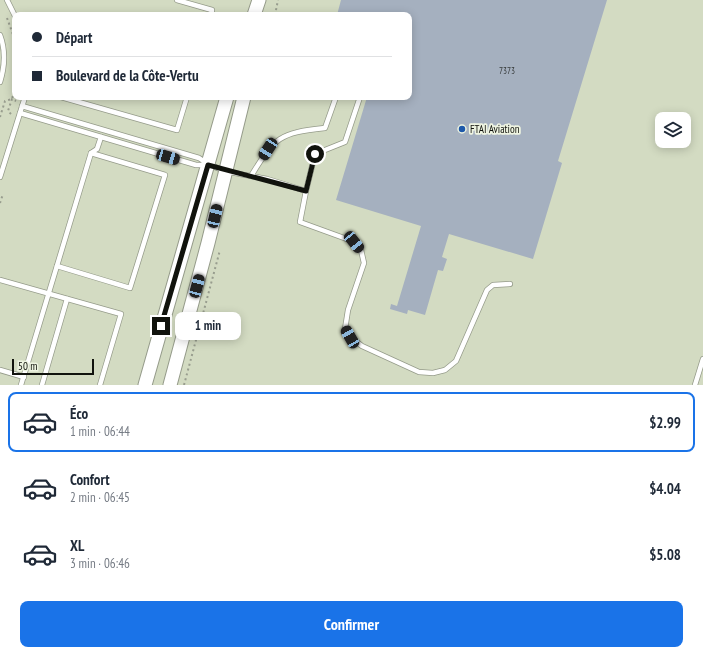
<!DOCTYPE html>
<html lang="fr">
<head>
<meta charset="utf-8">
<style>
	:root { --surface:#fff; --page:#f2f2f3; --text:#1f2937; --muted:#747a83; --line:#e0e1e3; --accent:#1a73e8 }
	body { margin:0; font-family:"PT Sans Narrow",sans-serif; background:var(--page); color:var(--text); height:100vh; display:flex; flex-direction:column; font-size:15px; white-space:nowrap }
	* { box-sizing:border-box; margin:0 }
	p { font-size:13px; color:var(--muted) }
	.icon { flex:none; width:22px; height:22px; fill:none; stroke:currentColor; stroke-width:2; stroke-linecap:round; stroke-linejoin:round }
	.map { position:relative; height:385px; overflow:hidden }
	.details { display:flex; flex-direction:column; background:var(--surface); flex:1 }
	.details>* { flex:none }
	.hud { position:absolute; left:12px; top:12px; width:400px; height:88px; border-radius:8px; box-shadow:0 2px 10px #0003; display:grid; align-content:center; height:88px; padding:0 20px; background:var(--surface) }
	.tools { position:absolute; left:655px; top:112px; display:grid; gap:8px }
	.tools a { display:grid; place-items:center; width:36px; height:36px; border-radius:8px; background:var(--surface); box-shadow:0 2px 10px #0003; font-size:20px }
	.scale { position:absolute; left:12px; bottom:10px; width:82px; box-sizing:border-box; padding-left:4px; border:2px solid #11130d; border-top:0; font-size:11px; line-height:14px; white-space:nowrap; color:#11130d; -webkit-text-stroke:3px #eef4e1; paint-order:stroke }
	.end { position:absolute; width:18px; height:18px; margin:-9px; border:5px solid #11130d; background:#fff; box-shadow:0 0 0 2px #fff }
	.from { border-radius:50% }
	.bubble { position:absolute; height:28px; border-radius:8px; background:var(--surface); box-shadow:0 2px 10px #0003; font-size:13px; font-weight:700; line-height:28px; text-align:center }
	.car { position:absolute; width:12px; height:24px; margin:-12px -6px; border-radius:5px; box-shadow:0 0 3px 1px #0007; background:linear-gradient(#222 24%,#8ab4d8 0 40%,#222 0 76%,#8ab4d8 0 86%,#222 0) }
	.hud b { display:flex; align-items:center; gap:14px; height:38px; font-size:15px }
	.hud b+b { border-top:1px solid var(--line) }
	.hud i { width:10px; height:10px; background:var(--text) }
	ul { padding:7px 0 0; list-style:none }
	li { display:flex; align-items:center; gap:12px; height:60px; margin:0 8px 6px; padding:0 12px; border:2px solid transparent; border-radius:8px }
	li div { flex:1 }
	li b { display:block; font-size:15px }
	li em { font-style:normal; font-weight:700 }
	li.current { border-color:var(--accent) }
	li>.icon { width:36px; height:36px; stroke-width:1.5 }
	.action { display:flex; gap:8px; margin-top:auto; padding:8px 20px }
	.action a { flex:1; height:46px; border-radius:8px; background:var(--accent); color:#fff; font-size:16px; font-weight:700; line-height:46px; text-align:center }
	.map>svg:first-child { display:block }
	.built { fill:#d3dbc2; fill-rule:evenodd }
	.building { fill:#a5b0bf }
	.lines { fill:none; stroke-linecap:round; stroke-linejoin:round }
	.lane-casing { stroke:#959b8a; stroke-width:6 }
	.secondary-casing { stroke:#959b8a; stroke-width:15 }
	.path { stroke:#989d8e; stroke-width:2; stroke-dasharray:2 3; stroke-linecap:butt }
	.lane { stroke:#fff; stroke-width:4.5 }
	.secondary { stroke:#fff; stroke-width:13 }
	.route { stroke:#11130d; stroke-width:5 }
	.poi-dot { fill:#1e59aa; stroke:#eef4e1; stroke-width:1.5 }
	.labels { text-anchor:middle; stroke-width:3.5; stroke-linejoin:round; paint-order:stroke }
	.number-label { font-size:9px; fill:#363a3a }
	.poi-label { font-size:11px; fill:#11130d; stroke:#eef4e1; text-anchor:start }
</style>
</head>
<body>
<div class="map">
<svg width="703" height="385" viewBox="0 0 703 385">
	<rect width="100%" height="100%" fill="#e1e7d4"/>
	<path class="built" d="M0,0H703V385H0ZM15,15H409V97H15ZM662,119H684V141H662Z"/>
	<polygon class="building" points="341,0 607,0 558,161 562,163 533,259 449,234 442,257 447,259 443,271 438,270 425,315 408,310 407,314 390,309 391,304 397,306 421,226 336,200 367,97 409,97 409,15 337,15"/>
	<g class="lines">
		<g class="lane-casing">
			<g id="lane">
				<polyline points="7,0 15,16"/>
				<polyline points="177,0 212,10 211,15"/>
				<path d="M0,35C6,51 5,66 0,82"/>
				<polyline points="61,97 177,130 187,97"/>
				<path d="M22,106L199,158C219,173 243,174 267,179C280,183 293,187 306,191L300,222L355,242L361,250L364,263L348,310L345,329L350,337L362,346L419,372L433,373L445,370L456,361L487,290L493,285L510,284"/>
				<polyline points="20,113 196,165 207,165"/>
				<path d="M251,176C275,137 279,133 325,128L336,97"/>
				<polyline points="0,177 25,97"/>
				<polyline points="306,191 315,154 345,142 360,97"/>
				<polyline points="57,266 130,288 165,175 91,153"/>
				<polyline points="0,280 121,314 100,385"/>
				<polyline points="0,370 24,377"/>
				<polyline points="21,385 91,153 97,149 101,137"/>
				<polyline points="42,385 67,299"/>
				<polyline points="695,385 703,359"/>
			</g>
		</g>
		<g class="secondary-casing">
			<g id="secondary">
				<polyline points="254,15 259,0"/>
				<polyline points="145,385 227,97"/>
				<polyline points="170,385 208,243 244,97"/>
			</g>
		</g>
		<g class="path">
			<polyline points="275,15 278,0"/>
			<polyline points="7,18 15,40"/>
			<polyline points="11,114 8,111 12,99 16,101"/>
			<polyline points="0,117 5,101 12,99 15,87"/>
			<polyline points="0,203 3,194"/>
			<polyline points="184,385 220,250"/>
		</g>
		<use href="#lane" class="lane"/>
		<use href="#secondary" class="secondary"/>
	</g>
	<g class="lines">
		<polyline class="route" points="161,326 208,165 306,191 315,154"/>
	</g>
	<circle class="poi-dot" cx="462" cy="129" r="4"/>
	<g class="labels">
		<g class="number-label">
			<text x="507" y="74">7373</text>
		</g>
		<g class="poi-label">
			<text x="470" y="133">FTAI Aviation</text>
		</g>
	</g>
</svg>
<div class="tools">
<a><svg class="icon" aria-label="layers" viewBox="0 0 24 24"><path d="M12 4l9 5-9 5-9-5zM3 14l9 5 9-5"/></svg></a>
</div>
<div class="scale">50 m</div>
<i class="end from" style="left:315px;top:154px"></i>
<i class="end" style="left:161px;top:326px"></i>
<div class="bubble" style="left:175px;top:312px;width:66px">1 min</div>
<i class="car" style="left:268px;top:149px;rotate:213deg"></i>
<i class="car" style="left:168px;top:157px;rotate:106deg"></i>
<i class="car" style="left:215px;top:216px;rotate:13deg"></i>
<i class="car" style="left:354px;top:242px;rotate:141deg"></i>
<i class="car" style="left:197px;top:286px;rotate:15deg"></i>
<i class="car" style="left:350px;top:337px;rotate:330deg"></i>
<div class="hud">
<b><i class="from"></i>Départ</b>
<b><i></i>Boulevard de la Côte-Vertu</b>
</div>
</div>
<section class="details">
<ul>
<li class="current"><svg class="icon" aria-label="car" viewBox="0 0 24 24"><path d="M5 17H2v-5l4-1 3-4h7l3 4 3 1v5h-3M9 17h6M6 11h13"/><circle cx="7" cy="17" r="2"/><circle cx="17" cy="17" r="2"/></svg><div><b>Éco</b><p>1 min · 06:44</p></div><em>$2.99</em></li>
<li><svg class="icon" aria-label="car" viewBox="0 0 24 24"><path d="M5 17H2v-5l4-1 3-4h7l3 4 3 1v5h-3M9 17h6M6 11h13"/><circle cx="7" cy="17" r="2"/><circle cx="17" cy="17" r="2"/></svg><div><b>Confort</b><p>2 min · 06:45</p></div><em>$4.04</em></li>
<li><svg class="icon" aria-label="car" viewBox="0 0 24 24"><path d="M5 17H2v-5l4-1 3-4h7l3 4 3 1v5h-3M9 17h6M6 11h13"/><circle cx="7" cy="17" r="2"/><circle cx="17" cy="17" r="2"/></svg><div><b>XL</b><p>3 min · 06:46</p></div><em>$5.08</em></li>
</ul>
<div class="action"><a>Confirmer</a></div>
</section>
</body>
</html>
